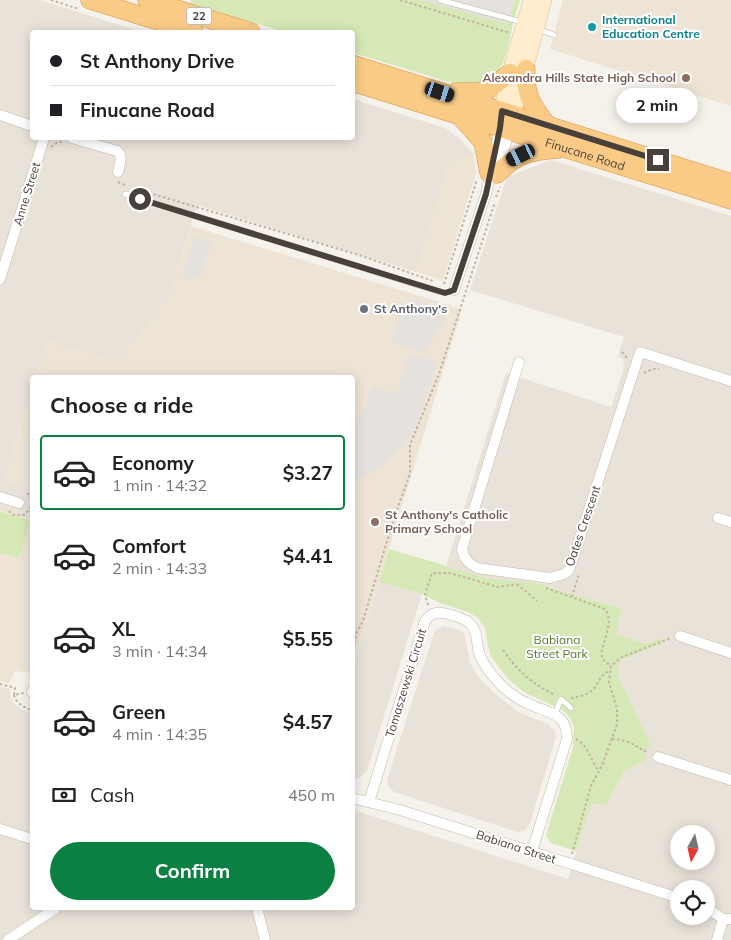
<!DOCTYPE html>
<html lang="en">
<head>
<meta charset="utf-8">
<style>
	:root { --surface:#fff; --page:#f2f2f2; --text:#202124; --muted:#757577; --line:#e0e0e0; --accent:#0b8043 }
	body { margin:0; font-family:Mulish,sans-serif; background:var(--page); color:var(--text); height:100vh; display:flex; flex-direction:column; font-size:19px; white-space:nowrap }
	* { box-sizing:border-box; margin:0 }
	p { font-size:16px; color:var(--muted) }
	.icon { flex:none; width:28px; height:28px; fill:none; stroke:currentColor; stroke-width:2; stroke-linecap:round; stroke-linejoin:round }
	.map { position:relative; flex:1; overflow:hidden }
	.sheet { position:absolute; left:30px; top:375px; width:325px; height:535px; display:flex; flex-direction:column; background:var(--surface); border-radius:5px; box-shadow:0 2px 12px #0003 }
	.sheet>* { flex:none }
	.banner { position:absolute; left:30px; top:30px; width:325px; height:110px; border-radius:5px; box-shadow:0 2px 12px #0003; display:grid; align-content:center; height:110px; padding:0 20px; background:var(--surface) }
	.needle { width:32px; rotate:188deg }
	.fabs { position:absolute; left:670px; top:825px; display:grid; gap:10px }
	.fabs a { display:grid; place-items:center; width:45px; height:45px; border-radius:50%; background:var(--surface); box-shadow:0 2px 12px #0003; font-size:25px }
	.end { position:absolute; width:22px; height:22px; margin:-11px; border:6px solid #494139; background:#fff; box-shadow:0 0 0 2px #fff }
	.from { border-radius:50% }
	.bubble { position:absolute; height:35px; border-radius:18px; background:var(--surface); box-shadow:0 2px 12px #0003; font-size:16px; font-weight:700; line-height:35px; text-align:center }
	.car { position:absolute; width:15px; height:30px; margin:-15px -8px; border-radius:6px; box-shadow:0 0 4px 1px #0007; background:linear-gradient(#222 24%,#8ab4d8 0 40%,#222 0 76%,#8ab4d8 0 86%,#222 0) }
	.banner b { display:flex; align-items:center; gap:18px; height:48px; font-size:19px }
	.banner b+b { border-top:1px solid var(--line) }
	.banner i { width:12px; height:12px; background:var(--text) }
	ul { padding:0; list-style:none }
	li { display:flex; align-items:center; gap:15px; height:75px; margin:0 10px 8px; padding:0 10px; border:2px solid transparent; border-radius:5px }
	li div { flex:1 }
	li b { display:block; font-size:19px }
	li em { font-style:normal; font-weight:700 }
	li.current { border-color:var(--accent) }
	li>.icon { width:45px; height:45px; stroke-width:1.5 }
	h2 { padding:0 20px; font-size:22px; line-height:60px }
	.pay { display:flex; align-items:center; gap:12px; height:55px; padding:0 20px; font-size:19px }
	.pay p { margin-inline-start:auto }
	.primary-button { display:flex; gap:10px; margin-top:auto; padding:10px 20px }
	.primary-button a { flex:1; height:58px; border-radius:30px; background:var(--accent); color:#fff; font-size:20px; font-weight:700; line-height:58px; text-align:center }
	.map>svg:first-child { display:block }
	.residential { fill:#e9e2d9; fill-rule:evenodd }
	.education { fill:#ede4d5 }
	.green { fill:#d6e8b5 }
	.parking { fill:#e4e1df }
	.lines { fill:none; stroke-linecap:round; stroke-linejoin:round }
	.service-casing { stroke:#c0b8ad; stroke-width:6 }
	.minor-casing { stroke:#c0b8ad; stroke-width:11 }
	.secondary-casing { stroke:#d3bf9c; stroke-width:16 }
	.trunk-casing { stroke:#da9240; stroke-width:19 }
	.path { stroke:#c2b29f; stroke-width:2; stroke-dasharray:2.5 2.5; stroke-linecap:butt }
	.service { stroke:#fff; stroke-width:5 }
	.minor { stroke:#fff; stroke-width:10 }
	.secondary { stroke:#fdedcd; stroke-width:15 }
	.trunk { stroke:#facb87; stroke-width:18 }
	.route { stroke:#494139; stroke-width:6 }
	.culture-dot { fill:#0f9aa8; stroke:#fff; stroke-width:2 }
	.education-dot { fill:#8d6e63; stroke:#fff; stroke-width:2 }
	.worship-dot { fill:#6b7280; stroke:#fff; stroke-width:2 }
	.labels { text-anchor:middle; stroke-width:4; stroke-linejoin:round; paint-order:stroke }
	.shield { fill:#fff; stroke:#807a74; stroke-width:1 }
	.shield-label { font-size:11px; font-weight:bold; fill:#494139 }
	.culture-label { font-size:12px; font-weight:bold; fill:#0d838f; stroke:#fff; text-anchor:start }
	.education-label { font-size:12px; font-weight:bold; fill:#785e54; stroke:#fff; text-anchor:end }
	.street-label { font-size:12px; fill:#494139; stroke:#fff }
	.worship-label { font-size:12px; font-weight:bold; fill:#5b616d; stroke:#fff; text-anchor:start }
	.park-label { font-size:12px; fill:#527a2c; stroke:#fff }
</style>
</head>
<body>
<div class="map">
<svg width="731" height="940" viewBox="0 0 731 940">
	<rect width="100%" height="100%" fill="#f5f1eb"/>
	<g class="residential">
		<polygon points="0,0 40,0 142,32 32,32 32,138 352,138 353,99 445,128 459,138 474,154 449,164 416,272 197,205 169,297 118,363 47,341 36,377 32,378 32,388 4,481 32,490 32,510 30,520 0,510"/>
		<path d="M551,160L731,216V940H0V687L10,689V696L14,704L24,711L32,713V908H352L353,810L568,879L591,803L607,804L624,771L646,760L645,752L651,745L617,674L621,660L662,643L661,638L645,644L614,634L622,609L536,583L487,578L446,566L506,373L611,407L624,368L623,359L618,356L624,337L470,290L507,177ZM679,834H706V861H679ZM679,889H706V916H679Z"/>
		<polygon points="379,582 422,594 367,771 359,778 355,779 353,778 353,668"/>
		<polygon points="443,626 462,631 465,635 470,663 479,678 499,697 519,712 548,724 555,731 556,737 530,823 524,831 518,832 394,792 388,786 387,780 433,636 435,631"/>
	</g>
	<g class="education">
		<polygon points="563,0 731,0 731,106 550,49"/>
		<polygon points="474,154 476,173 443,281 416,272 449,164"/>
		<polygon points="191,226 462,309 353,667 352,378 36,378 47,341 119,362 169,297"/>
		<polygon points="32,388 32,490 4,482"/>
		<polygon points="32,510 32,673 15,671 9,683 0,681 0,553 19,558"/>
	</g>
	<g class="green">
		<path d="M191,0H520C516,13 512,25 510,38C502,73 497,82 460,85L353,53L352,32H285L190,4Z"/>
		<polygon points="0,511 30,520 19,558 0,553"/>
		<polygon points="389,549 487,578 536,583 622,609 615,634 645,644 661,638 663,643 621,660 617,674 651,745 645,752 646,760 624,771 607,804 591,804 576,851 551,843 546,835 573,747 574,727 570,718 564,711 524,692 508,679 490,655 485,628 478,618 468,612 440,603 422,594 379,582"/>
	</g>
	<g class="parking">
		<polygon points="421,0 514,0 508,24"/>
		<polygon points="194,237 211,242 200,279 192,277 191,280 182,277"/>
		<polygon points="412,299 448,310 444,322 423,352 392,342 404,303 410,304"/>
		<polygon points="409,354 437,363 414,430 403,445 380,467 361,478 353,478 353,434 373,387 397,394"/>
	</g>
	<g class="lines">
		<g class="service-casing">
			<g id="service">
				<polyline points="440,0 522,22"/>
				<polyline points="538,29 554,35"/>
				<polyline points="125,194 440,292 449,292 454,290"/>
				<polyline points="555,714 561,699 571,708"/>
			</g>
		</g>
		<g class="minor-casing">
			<g id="minor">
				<polyline points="0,115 32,126"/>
				<path d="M72,138L117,151C124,156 119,165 118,172"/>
				<polyline points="498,171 509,131"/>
				<polyline points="0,279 44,138"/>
				<polyline points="454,290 486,194 500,128"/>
				<path d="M519,362L462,549C464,559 468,563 477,568L550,578L564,574L568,571L571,565L640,352L731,381"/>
				<polyline points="0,497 19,503"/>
				<polyline points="718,518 731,522"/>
				<polyline points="680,636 731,653"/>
				<polyline points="32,691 32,692"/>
				<polyline points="658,757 731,780"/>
				<polyline points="352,798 400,810 679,898"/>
				<path d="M369,802L425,621C427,619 428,616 431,615C439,609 459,617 467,621C480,630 475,644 480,656C485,667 494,678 503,687C511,694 519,700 529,704C548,713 568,713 567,739L532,851"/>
				<polyline points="0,829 32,839"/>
				<polyline points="706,907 723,919 731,919"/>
				<polyline points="257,908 265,940"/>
				<polyline points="8,940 56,908"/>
				<polyline points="717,940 723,919"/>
			</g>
		</g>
		<g class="secondary-casing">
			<g id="secondary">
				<path d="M501,122C505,80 520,40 531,0"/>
				<polyline points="510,125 544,0"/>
			</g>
		</g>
		<g class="trunk-casing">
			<g id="trunk">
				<polyline points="90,0 194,32"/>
				<polyline points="147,0 251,32"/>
				<polyline points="352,64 731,183"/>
				<path d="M526,69C524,94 533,107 548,126"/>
				<path id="s1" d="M352,82L731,200"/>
				<polyline points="456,92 477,92 489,89 510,73"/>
				<polyline points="460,116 483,142 489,173"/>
				<path d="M497,174C516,154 531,151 557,149"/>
			</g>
		</g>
		<g class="path">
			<polyline points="51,0 79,9"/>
			<polyline points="400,0 510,33"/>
			<polyline points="51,147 58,142 62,142"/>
			<polyline points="118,182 127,186"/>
			<polyline points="139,190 359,255 433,281"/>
			<polyline points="496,197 500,187"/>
			<polyline points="444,284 477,179"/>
			<polyline points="622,352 627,358"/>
			<polyline points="644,373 653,369 659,369"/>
			<polyline points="9,511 13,515 24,515 30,509 32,500 28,494 26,496"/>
			<polyline points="517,584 537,601"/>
			<path d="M546,588L605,609C616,625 599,644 602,657C604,661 607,663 611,666"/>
			<polyline points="572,597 579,574"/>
			<polyline points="428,605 425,595 432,573 450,573 498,587 517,584"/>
			<path d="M503,650C517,670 532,684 555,695"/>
			<polyline points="352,653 357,632 363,621 395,515 410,474 410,445 439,374 495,202"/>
			<polyline points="0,684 15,688 14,695 24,693"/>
			<path d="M14,695C16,704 25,708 32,710"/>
			<path d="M571,698C579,697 591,694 596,686C600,679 601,675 609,671"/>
			<path d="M576,739C589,746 590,760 599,771"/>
			<path d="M612,739C632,740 633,746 649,753"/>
			<polyline points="572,854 591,786 603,763 617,724 617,709 609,682 611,666 622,657 671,638"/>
		</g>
		<use href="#service" class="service"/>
		<use href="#minor" class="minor"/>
		<use href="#secondary" class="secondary"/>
		<use href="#trunk" class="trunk"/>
	</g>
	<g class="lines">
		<polyline class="route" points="140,199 445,293 454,290 486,194 500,128 502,111 658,160"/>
	</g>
	<circle class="culture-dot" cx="592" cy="27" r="5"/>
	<g class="education-dot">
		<circle cx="686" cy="78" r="5"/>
		<circle cx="375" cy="522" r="5"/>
	</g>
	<circle class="worship-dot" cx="364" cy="309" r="5"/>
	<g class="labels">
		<rect class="shield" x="186.5" y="7.5" width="25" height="17" rx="4"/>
		<g class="shield-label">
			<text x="199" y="20">22</text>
		</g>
		<g class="culture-label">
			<text x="602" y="24">International<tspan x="602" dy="14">Education Centre</tspan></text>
		</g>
		<g class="education-label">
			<text x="676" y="82">Alexandra Hills State High School</text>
			<text x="385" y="519" text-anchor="start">St Anthony's Catholic<tspan x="385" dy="14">Primary School</tspan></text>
		</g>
		<g class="street-label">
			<text dy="4" stroke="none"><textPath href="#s1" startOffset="244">Finucane Road</textPath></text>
			<text transform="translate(27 194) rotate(-73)" y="4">Anne Street</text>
			<text transform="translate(583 526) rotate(-71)" y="4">Oates Crescent</text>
			<text transform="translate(406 683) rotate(-73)" y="4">Tomaszewski Circuit</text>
			<text transform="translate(516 847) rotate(18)" y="4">Babiana Street</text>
		</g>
		<g class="worship-label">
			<text x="374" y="313">St Anthony's</text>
		</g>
		<g class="park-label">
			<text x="557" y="644">Babiana<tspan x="557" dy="14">Street Park</tspan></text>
		</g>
	</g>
</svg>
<div class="fabs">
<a><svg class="needle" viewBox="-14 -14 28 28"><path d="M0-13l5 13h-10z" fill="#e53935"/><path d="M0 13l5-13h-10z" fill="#757577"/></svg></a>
<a><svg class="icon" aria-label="locate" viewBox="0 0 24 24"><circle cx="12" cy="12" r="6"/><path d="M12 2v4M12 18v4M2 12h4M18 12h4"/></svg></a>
</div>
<i class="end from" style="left:140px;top:199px"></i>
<i class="end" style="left:658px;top:160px"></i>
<div class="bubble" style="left:616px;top:88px;width:82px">2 min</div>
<i class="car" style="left:440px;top:92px;rotate:108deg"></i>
<i class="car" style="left:521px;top:155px;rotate:244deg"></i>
<div class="banner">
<b><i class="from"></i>St Anthony Drive</b>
<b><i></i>Finucane Road</b>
</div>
<section class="sheet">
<h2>Choose a ride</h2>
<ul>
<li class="current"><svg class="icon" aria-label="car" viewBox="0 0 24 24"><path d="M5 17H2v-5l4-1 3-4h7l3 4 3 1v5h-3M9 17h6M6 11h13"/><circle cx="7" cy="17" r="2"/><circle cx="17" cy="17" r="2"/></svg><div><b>Economy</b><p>1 min · 14:32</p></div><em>$3.27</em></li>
<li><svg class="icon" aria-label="car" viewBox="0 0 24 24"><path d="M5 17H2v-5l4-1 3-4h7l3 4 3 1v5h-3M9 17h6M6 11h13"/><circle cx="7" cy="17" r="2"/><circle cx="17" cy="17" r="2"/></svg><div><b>Comfort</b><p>2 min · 14:33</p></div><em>$4.41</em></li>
<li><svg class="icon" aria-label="car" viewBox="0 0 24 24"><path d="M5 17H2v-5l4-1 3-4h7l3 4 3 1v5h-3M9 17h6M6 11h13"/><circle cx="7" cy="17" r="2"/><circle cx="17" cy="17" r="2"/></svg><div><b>XL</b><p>3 min · 14:34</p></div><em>$5.55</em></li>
<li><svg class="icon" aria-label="car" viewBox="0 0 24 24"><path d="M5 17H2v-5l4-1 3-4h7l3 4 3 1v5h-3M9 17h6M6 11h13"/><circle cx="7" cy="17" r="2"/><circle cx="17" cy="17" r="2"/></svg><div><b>Green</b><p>4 min · 14:35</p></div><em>$4.57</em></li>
</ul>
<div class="pay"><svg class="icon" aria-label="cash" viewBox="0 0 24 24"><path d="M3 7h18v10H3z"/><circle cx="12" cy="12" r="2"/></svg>Cash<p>450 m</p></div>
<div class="primary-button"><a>Confirm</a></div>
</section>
</div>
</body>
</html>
